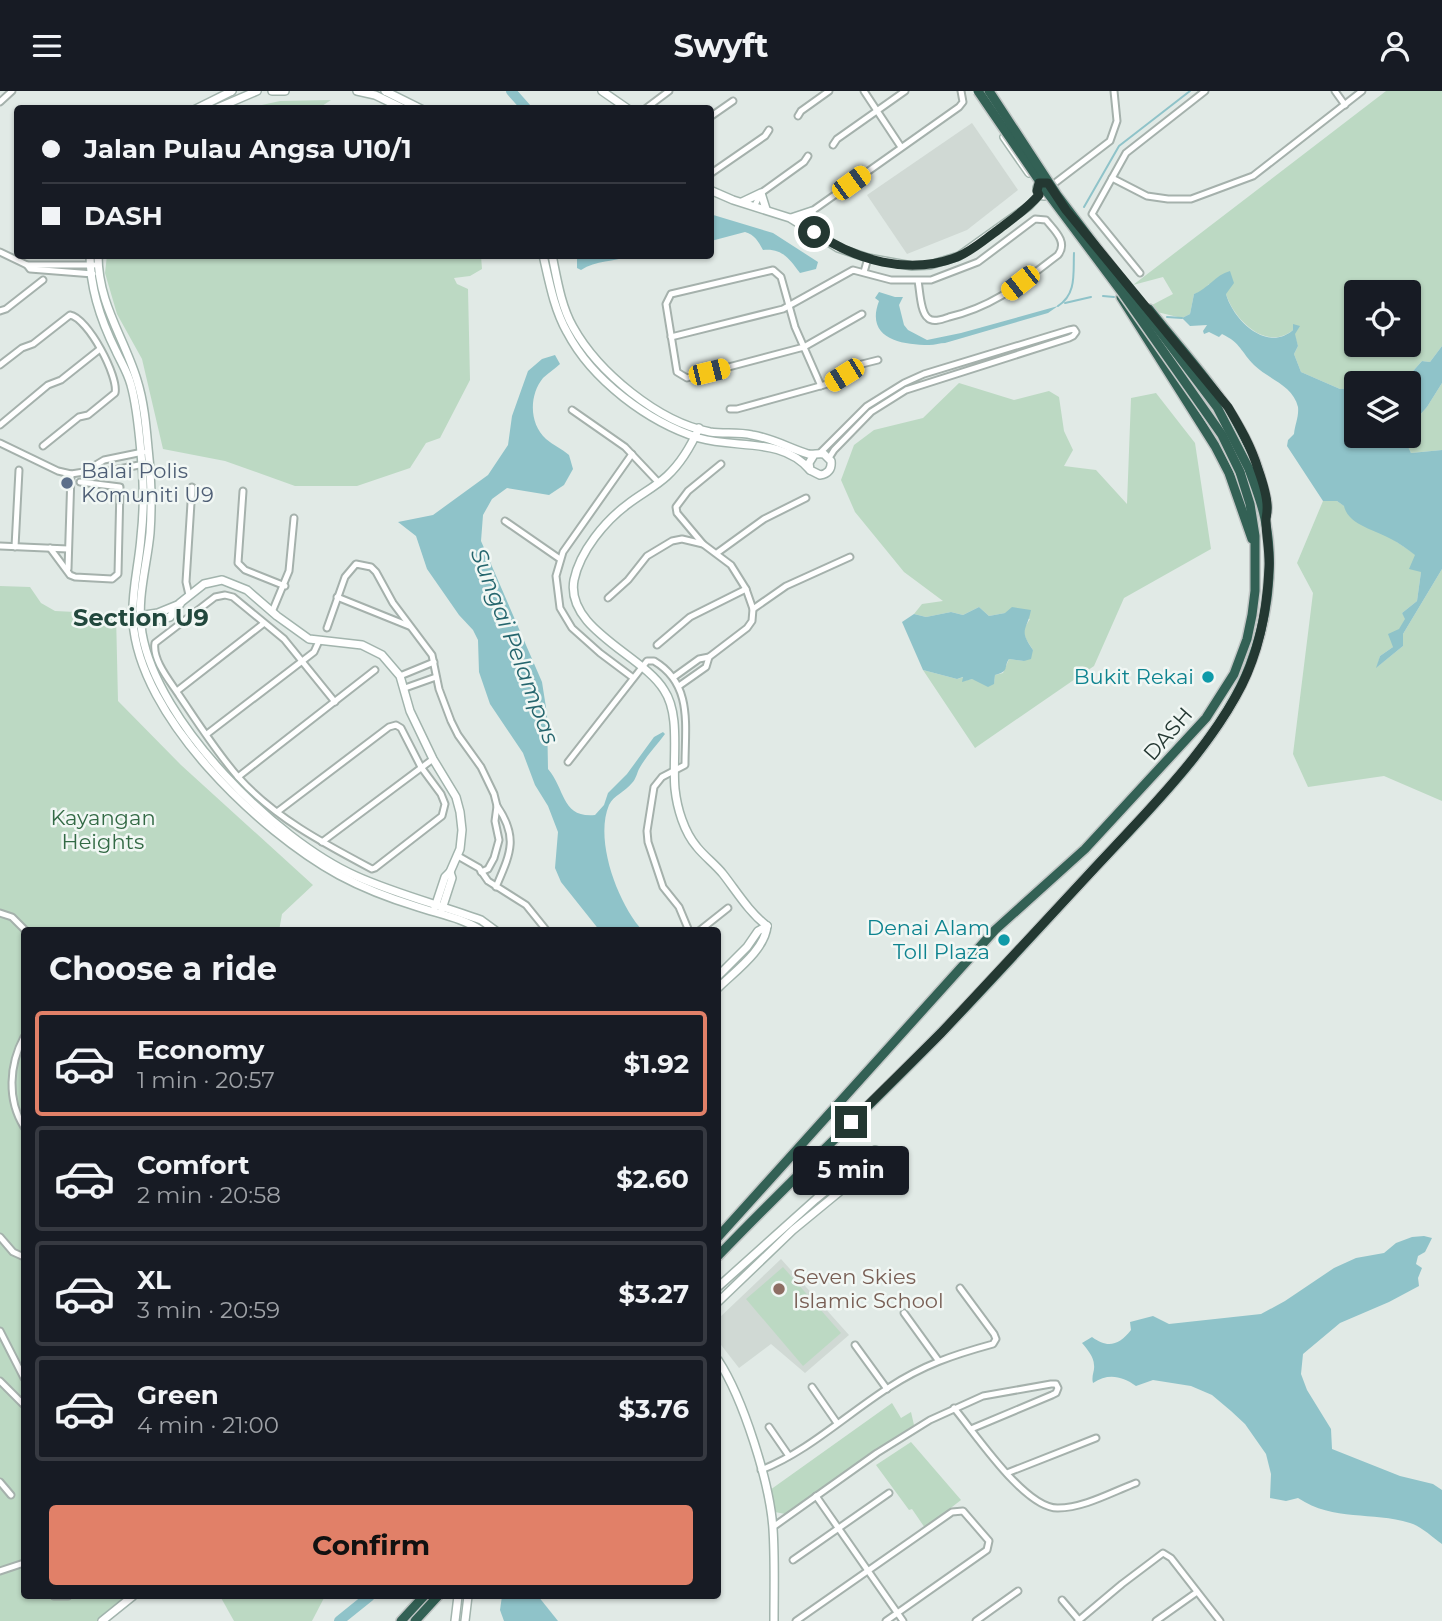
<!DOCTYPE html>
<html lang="en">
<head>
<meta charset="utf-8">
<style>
	:root { --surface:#171b24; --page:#242831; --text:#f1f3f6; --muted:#9ea1a6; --line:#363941; --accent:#e18068 }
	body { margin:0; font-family:Montserrat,sans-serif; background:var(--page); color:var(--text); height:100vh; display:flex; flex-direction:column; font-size:26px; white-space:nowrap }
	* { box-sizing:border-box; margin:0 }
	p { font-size:23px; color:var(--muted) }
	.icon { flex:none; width:38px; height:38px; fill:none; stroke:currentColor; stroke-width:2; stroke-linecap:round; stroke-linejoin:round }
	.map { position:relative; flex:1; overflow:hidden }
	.details { position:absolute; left:21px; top:836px; width:700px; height:672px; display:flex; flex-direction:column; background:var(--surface); border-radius:7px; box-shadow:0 2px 5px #0004 }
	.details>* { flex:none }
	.guide { position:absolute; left:14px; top:14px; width:700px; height:154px; border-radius:7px; box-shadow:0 2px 5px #0004; display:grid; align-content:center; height:154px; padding:0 28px; background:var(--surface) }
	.controls { position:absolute; left:1344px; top:189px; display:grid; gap:14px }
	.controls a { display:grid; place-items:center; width:77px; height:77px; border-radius:7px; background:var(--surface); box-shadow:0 2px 5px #0004; font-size:35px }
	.end { position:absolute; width:32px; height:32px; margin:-16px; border:9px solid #243832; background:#fff; box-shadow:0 0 0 4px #fff }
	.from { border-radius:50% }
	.bubble { position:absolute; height:49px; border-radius:7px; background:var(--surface); box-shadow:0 2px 5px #0004; font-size:23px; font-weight:700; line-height:49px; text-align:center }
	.car { position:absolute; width:21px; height:42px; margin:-21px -10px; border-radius:9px; box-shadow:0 0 5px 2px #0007; background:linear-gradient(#f5c518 24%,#345 0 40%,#f5c518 0 76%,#345 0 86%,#f5c518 0) }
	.guide b { display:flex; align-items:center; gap:24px; height:66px; font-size:26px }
	.guide b+b { border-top:2px solid var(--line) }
	.guide i { width:18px; height:18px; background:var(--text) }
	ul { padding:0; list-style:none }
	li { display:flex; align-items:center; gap:21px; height:105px; margin:0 14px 10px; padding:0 14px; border:4px solid var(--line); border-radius:7px }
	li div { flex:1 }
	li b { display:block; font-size:26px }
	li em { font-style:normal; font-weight:700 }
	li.current { border-color:var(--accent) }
	li>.icon { width:63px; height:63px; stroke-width:1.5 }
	h2 { padding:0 28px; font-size:32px; line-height:84px }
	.button { display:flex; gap:14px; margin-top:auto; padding:14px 28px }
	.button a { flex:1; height:80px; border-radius:7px; background:var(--accent); color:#111; font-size:28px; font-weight:700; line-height:80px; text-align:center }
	header { display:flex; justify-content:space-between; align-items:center; height:91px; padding:0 28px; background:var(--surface); font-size:32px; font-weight:700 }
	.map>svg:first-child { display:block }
	.built { fill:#d0d9d4 }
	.green { fill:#bcd9c3; fill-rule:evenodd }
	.water { fill:#8fc3c9 }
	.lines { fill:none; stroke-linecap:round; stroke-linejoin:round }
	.stream { stroke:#8fc3c9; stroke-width:2 }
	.river { stroke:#8fc3c9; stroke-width:10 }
	.street-casing { stroke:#a5b1ac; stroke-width:9 }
	.secondary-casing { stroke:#a2b4ad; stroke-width:10 }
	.highway-casing { stroke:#c2c7c6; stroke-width:12 }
	.street { stroke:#fff; stroke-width:5 }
	.secondary { stroke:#fff; stroke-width:7 }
	.highway { stroke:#336155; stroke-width:9 }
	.highway-bridge-casing { stroke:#c2c7c6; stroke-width:12; stroke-linecap:butt }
	.highway-bridge { stroke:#336155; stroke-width:9 }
	.route { stroke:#243832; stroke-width:9 }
	.service-dot { fill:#5c6f8a; stroke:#f1f7f4; stroke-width:2.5 }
	.culture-dot { fill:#0f9aa8; stroke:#f1f7f4; stroke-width:2.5 }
	.education-dot { fill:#8d6e63; stroke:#f1f7f4; stroke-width:2.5 }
	.labels { text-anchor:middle; stroke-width:5; stroke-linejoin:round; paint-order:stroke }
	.service-label { font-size:21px; fill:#4e5e75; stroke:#f1f7f4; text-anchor:start }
	.culture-label { font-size:21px; fill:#0d838f; stroke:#f1f7f4; text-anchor:end }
	.street-label { font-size:21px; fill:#243832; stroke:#f1f7f4 }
	.park-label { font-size:21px; fill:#336a45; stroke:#f1f7f4 }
	.education-label { font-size:21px; fill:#785e54; stroke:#f1f7f4; text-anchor:start }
	.water-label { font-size:23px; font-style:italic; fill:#25656d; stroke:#f1f7f4 }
	.quarter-label { font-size:24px; font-weight:bold; fill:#22483d; stroke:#f1f7f4 }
</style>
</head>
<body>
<header><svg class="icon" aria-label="menu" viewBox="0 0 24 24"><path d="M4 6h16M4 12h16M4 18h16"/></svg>Swyft<svg class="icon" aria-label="person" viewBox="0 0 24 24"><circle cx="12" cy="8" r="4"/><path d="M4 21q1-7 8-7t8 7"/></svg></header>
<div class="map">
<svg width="1442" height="1530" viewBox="0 0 1442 1530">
	<rect width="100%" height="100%" fill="#e1eae6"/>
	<g class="built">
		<polygon points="972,32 1018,99 967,139 907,163 867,104"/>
		<polygon points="781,1168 849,1244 805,1282 771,1253 739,1277 718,1250 718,1228"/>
	</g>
	<g class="green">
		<path d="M1386,0H1442V255L1430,271L1422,270L1406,288L1356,292V297L1340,298L1301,281L1294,263L1298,255L1293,239C1267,261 1234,229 1226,203L1209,193L1203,200L1194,203L1190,223L1182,227L1157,221L1152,214L1173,203L1163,186L1133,194ZM1356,201H1409V254H1356Z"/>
		<polygon points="331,9 319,17 249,17 280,10"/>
		<polygon points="107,164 481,165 482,178 470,185 454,187 457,193 468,198 470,289 440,347 426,352 410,377 357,395 295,395 225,370 163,358 142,268 117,223 105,182"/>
		<polygon points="959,292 1014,309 1049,300 1059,306 1064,340 1073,359 1064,375 1096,379 1127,413 1131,307 1156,302 1195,352 1211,458 1124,507 1094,575 975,657 923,579 957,588 964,586 963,590 972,588 994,592 995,584 1003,582 1009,568 1024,570 1033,559 1026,548 1023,539 1030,528 1005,522 989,525 979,516 963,524 951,521 926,526 914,523 922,513 943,510 904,481 855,421 841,389 854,354 874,339 923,327"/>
		<polygon points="1442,292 1442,359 1411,362 1403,345 1409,345 1409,336 1427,316"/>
		<polygon points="1323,410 1337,410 1416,464 1421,481 1417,510 1402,522 1406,528 1393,556 1380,565 1377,576 1403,555 1403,543 1442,478 1442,710 1384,685 1308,696 1293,663 1313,502 1297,472"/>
		<polygon points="0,495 30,496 41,512 55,520 116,523 118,610 181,674 313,794 282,823 279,840 24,840 24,1505 133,1505 102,1530 0,1530"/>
		<polygon points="783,1176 841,1242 803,1275 746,1208"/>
		<polygon points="892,1312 901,1327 911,1321 914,1334 785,1423 775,1421 770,1399"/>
		<polygon points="911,1351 961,1409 925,1437 912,1418 909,1419 876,1374"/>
		<polygon points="220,1505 325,1505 312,1530 234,1530"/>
	</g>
	<g class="water">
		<path d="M710,123L773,142L818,171L816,178L800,182C790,169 783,157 763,159C758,150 755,144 745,141L711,150Z"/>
		<path d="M577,165V164L630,165C614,171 596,169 581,179L577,177Z"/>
		<path d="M1230,180L1234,192L1226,203C1233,229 1267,262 1293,239V233L1300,235L1295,243L1298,255L1294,263L1301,281L1340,298L1356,297V345H1403L1411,362L1442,359V478L1403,543V555L1376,577L1380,565L1393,556L1388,543L1399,538L1405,528L1402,522L1417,510L1421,481L1409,478L1415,464C1407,458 1399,452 1391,448C1376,439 1348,434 1344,415L1337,410H1323L1287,355L1288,349L1294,343C1295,333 1299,326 1298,316C1293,294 1268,288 1254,274C1241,261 1241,252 1222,243L1219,246L1209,241L1204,243L1203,240L1207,234L1190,235L1182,227L1190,223L1194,203C1208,198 1215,184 1230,180Z"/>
		<path d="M879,201L895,206H903L899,214L904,234L908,239L927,249L961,242L1058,215L1048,222L945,252C940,252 935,254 929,254C900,254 865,247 879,210L875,207Z"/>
		<polygon points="1442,255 1442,292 1427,316 1409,336 1409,292 1378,292 1406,288 1422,270 1430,271"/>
		<path d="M555,264L560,273C555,278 548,282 543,287C529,304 529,333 546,348C553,354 562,358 569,364L573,378L564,394L549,404L507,397L492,408L483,424L481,450L542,591L547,623L548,678C566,699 561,727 595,724L604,714L608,702L627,683L654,646L663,641L665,643C657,654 646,665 639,678C637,682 636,688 632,692C625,701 614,704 609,714C594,749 618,813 643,840H600L561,791L555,777L558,741L548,715L535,694L523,662L490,613L479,581L478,549L473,539L459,524L427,478L416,445L398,431L433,424L488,384L508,354L512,325L528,280L542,268Z"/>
		<path d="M979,516L989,525L1005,522L1012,516L1031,519C1027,540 1018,538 1033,559L1031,568L1024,570L1009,568C1003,577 1010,580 995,584L994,593L988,596L972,588L962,591L963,586L957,588L923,579L902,531L914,523L926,526L951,521L963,524Z"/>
		<path d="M1424,1145L1432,1147L1425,1161L1418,1165L1416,1173L1422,1177L1418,1187L1419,1195L1389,1211L1340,1232L1303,1263L1301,1283L1307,1299L1331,1338L1332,1358L1400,1385L1433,1393L1442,1399V1453C1432,1446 1421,1435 1410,1432C1372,1420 1334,1431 1298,1407L1286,1410L1270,1407L1271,1383L1266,1363L1245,1333L1231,1320L1212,1304L1191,1295L1153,1289L1136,1295C1122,1285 1108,1282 1093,1292C1091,1285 1095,1280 1094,1274C1094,1266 1087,1258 1082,1252L1092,1246C1108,1258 1119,1254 1131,1239L1130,1231L1153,1225L1169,1233L1261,1223L1285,1210L1334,1177L1356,1167L1384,1162L1396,1152L1412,1146Z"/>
		<polygon points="502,1505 538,1505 558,1530 504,1530 500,1519"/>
	</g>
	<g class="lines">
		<g class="stream">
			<polyline points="1084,116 1119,55 1190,0"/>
			<polyline points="1103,205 1114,206"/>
			<polyline points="1065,212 1091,206"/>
			<path d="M1058,215C1077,203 1073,182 1074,162"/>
			<polyline points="1167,226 1182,227"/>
		</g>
		<g class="river">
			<polyline points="511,0 527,18"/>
			<polyline points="339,1530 370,1505"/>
		</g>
		<g class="street-casing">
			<g id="street">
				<polyline points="864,0 901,56"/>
				<polyline points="1335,0 1345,14"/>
				<polyline points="0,11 12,0"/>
				<polyline points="645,18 669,0"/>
				<polyline points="798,25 801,20 829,0"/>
				<polyline points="710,26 733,10"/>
				<polyline points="833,54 837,48 905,0"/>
				<polyline points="710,83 765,45 769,39"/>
				<polyline points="1112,87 1147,105 1168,108 1191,108 1253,85 1362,0"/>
				<polyline points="1051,95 1110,50 1117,30 1114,0"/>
				<polyline points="755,114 761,102 804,71 808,65"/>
				<polyline points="803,134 812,120 959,16 963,11 961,0"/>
				<polyline points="0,161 27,174 30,178 93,183"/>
				<polyline points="27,174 94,174"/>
				<polyline points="864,181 868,167"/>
				<polyline points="1140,182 1092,123 1126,62 1205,0"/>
				<polyline points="0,220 6,218 43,189"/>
				<path d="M671,246L783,218L853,179L891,189H931L978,171L1035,128L1046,129C1055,140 1068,151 1058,164C1021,192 995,215 949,226C943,228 933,232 928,227C920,221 920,199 918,190"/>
				<path d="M0,274L22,257L33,253L70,224C88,227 119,286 115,302L88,324L79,326L43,355"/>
				<polyline points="821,295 795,236 781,186 773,179 671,203 666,213 677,281 687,287 804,256 862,223"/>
				<polyline points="730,318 737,318 831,292 862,273 878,269"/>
				<polyline points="572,319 625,356 659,392"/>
				<polyline points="0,334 48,294 61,289 100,258"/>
				<polyline points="0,352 58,380 71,383 84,381 104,369 143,361"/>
				<polyline points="820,362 867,315 904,292 924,283 1069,239 1074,238 1076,241 1073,245 1069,247 906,299 871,321 834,359 829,367"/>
				<polyline points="84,381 94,383 149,372"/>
				<polyline points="243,400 238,472 245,479 285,495"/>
				<polyline points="505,430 560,468"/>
				<polyline points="703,453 677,422 676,416 688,400 721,373"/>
				<polyline points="0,455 68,458"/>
				<polyline points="15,456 19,379"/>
				<polyline points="50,457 70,484 75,486 112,488 118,483 120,396 80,391"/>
				<polyline points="717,462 764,428 806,407"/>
				<polyline points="68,478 71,383"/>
				<polyline points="189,504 186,491 192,396"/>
				<polyline points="337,506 409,535"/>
				<polyline points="608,507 628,489 647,465 672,450 682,448 703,453 731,474 746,498 753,518 752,530 747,537 709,566 699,568 674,586"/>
				<polyline points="753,518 786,495 850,466"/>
				<polyline points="272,521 289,480 294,427"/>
				<polyline points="327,537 345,486 356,473 371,476 376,481 393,512 432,564 439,598 451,630 458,644 481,676 494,703 497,715 495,730 499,749 494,767 488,778 481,781"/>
				<polyline points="657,554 690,526 746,498"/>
				<polyline points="400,585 434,571"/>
				<polyline points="632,586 600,562 572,537 560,517 556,485 563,461 632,363"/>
				<polyline points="679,595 706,576 709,566"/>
				<polyline points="405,597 436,586"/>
				<polyline points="177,600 263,533"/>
				<polyline points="207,643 314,561 319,550"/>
				<path d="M568,671L647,570H654C693,593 685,634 685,674L662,686L654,696L647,740L648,751L663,796L679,816L689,840"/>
				<polyline points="238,686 375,579"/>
				<path d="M277,721L389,636L396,634L401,637L421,676L441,703L445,713L442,725L375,777L372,778C325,753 275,727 239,687C217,662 198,632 179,604C170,590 152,569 155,552L215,506L225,504L233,506L284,548L335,611"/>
				<polyline points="322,751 433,668"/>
				<polyline points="458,765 479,777 488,790 526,814 547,840"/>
				<path d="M496,796C510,763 519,747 497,715"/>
				<polyline points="0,822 12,826 26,840"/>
				<polyline points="699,840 728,817"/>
				<path d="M24,946C9,974 7,1009 24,1036"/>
				<polyline points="0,1146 13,1161 24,1166"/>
				<polyline points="904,1222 938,1269"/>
				<polyline points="0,1240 24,1287"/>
				<polyline points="855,1254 887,1298"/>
				<polyline points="0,1290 24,1314"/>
				<polyline points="812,1296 837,1332"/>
				<path d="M954,1317C975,1342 1025,1418 1058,1417C1084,1417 1112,1401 1136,1392"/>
				<polyline points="769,1336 789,1365"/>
				<path d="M761,1379C807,1361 846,1324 888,1297C923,1274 953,1264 993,1253L996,1248L994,1243L960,1197"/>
				<polyline points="1007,1382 1096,1347"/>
				<polyline points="0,1391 11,1404"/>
				<polyline points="816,1405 903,1530"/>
				<polyline points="773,1436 877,1362 930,1329 983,1305 1051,1293 1056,1293 1058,1297 1056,1302 1052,1304 971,1338"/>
				<polyline points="793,1469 889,1402"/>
				<polyline points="0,1480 24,1472"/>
				<polyline points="54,1505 68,1505"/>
				<polyline points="1062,1509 1079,1529"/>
				<polyline points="796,1530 952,1421 963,1420 989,1450 987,1459 886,1530"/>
				<polyline points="976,1530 1018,1500"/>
				<polyline points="1078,1530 1122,1493 1163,1462 1171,1467 1220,1530"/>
				<polyline points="1156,1530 1197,1501"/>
			</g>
		</g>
		<g class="secondary-casing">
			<g id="secondary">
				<polyline points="272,0 285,0"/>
				<polyline points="357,0 375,4 404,18"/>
				<polyline points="385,0 421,18"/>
				<polyline points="602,0 628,18"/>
				<polyline points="196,18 232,0"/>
				<polyline points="215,18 257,0"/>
				<polyline points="1004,46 1029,82"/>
				<circle cx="1044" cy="98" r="7"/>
				<polyline points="710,99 733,109 790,127 838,157 868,167 912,175 930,174 959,165 1029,115 1039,104"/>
				<polyline points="742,111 761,102 766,118"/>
				<polyline points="791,127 812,120 814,141"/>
				<path d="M90,164C90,199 101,230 116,260C121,271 128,282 131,294C137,315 139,340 141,362C144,389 144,419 141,446C139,474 131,502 133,530C139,626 259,740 339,784C363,797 392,808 418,816C439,823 463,827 482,840"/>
				<path d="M98,164C98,213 124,246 137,289C144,311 146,335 148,357C151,385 152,414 150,442C147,475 136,508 142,542C157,631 275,749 356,785C396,803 440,814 481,829L496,840"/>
				<path d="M543,164C549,190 554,218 567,241C592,289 648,331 699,347C737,358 782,346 810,379"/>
				<path d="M552,164C557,188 561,215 573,236C598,281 658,331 710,341C724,343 738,341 752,344C772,347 789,357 808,363C813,364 818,362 824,363L831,370C832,378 828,383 820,384L810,379L809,372L814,364"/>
				<path d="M699,337C691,355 681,372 667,385C655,396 641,403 628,413C605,430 580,460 574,489C565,538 643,564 664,599C681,624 672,668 675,698C677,717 684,741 697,756C705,766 715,773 723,783C737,801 749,821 767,835"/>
				<polyline points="138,525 158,522 180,513"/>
				<polyline points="137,533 170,526 180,512 204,493 222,489 247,499 277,525 309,548 362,554 382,564 400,585 410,620 433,668 456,706 460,721 462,739 460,758 450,781 445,786 435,816"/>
				<polyline points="442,818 452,787 450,781"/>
				<polyline points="718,885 747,856 758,840 767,835"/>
				<path d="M718,897C734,881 765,859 767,835"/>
				<polyline points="718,1196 816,1108 875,1059 883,1062 883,1065 793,1139 718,1211"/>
				<path d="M718,1269C743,1307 770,1392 773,1438C775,1468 774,1499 774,1530"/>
				<polyline points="102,1530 133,1505"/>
				<polyline points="455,1530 458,1505"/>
				<polyline points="465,1530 468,1505"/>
			</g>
		</g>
		<g class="highway-casing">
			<g id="highway">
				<polyline points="1121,206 1215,355 1229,382 1252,448"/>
				<path d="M1149,218C1191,272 1246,325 1262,393C1265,404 1269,414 1266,425"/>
				<polyline points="718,1146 995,839 1085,758 1206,627 1234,583 1247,548 1252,524 1255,500 1255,445 1250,413 1240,381"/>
				<path d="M718,1165C791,1089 868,1017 942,941C992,889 1041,835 1090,782C1144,724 1222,649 1250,574C1267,530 1275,475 1265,428C1262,412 1255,395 1249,378"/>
				<polyline points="401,1530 424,1505"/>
				<polyline points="415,1530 438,1505"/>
			</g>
		</g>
		<use href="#street" class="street"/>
		<use href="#secondary" class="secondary"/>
		<use href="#highway" class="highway"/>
		<g class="highway-bridge-casing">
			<g id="highway-bridge">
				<polyline points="978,0 1047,101 1121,200 1222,344 1240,381"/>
				<polyline points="989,0 1057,104 1217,316 1249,378"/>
			</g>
		</g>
		<use href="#highway-bridge" class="highway-bridge"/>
	</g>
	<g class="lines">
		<path class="route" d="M814,141C856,169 908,185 957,166C972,160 985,148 998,139C1012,128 1027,118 1039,104L1037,100L1039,92H1048L1066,119L1228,316C1240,336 1251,355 1258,378C1262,389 1268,407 1267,419C1267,425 1266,424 1266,430C1266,445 1270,461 1269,477C1267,520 1258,567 1236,605C1212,648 1178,687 1145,723L941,942L851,1031"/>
	</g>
	<circle class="service-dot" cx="67" cy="392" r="7"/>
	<g class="culture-dot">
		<circle cx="1208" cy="586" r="7"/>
		<circle cx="1004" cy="849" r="7"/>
	</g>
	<circle class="education-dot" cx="779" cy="1198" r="7"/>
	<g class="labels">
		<g class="service-label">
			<text x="81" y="387">Balai Polis<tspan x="81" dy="24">Komuniti U9</tspan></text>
		</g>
		<g class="culture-label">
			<text x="1194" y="593">Bukit Rekai</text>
			<text x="990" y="844">Denai Alam<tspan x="990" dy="24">Toll Plaza</tspan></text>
		</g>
		<g class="street-label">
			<text transform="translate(1168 643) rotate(-49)" y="7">DASH</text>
		</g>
		<g class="park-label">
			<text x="103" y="734">Kayangan<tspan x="103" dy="24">Heights</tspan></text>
		</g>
		<g class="education-label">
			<text x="793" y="1193">Seven Skies<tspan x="793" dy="24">Islamic School</tspan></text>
		</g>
		<g class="water-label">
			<text transform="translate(515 555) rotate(69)" y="8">Sungai Pelampas</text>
		</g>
		<g class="quarter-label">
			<text x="141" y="535">Section U9</text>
		</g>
	</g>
</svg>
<div class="controls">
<a><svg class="icon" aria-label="locate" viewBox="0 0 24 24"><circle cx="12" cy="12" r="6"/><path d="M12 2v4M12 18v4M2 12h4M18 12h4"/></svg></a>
<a><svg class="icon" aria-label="layers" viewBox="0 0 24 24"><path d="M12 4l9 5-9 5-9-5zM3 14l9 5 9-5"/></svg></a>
</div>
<i class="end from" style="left:814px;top:141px"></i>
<i class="end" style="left:851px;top:1031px"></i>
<div class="bubble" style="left:793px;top:1055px;width:116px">5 min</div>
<i class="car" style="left:851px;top:92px;rotate:54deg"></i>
<i class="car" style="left:1020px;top:192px;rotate:232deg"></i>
<i class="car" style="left:709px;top:281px;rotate:76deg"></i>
<i class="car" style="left:844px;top:284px;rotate:238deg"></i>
<div class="guide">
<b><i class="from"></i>Jalan Pulau Angsa U10/1</b>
<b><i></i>DASH</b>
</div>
<section class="details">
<h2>Choose a ride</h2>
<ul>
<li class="current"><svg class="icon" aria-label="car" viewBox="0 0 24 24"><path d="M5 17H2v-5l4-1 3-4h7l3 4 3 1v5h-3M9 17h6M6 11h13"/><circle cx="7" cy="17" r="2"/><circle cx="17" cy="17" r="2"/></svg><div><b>Economy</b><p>1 min · 20:57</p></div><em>$1.92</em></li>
<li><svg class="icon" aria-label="car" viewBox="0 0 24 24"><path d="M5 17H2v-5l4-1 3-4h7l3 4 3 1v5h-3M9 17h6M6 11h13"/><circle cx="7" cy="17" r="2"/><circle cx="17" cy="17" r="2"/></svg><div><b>Comfort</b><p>2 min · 20:58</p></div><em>$2.60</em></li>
<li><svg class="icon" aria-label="car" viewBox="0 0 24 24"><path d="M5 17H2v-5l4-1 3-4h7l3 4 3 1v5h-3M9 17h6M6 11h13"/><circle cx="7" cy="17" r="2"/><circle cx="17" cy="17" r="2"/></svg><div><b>XL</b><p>3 min · 20:59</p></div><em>$3.27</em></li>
<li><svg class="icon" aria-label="car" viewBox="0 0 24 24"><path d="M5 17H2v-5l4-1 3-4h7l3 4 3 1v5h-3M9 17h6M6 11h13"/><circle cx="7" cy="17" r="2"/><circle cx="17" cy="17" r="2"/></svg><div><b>Green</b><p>4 min · 21:00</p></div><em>$3.76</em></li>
</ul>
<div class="button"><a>Confirm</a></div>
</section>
</div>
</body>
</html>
